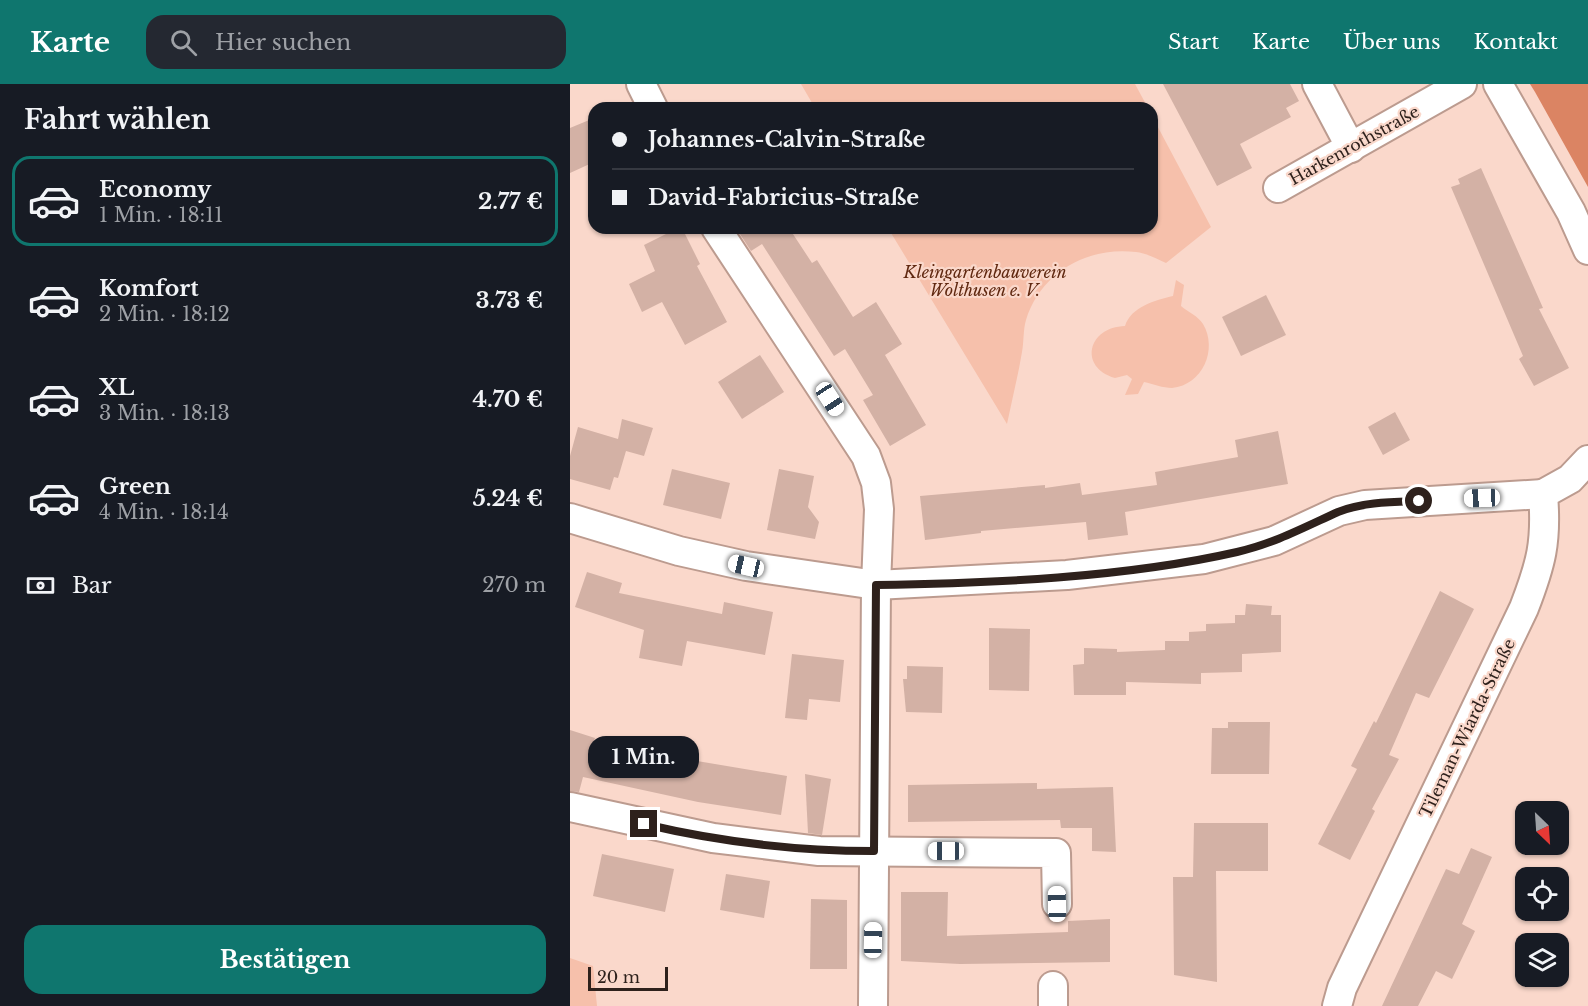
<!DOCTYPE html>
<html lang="de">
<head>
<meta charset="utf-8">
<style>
	:root { --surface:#171b24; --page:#242831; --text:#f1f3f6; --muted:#9ea1a6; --line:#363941; --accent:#0f766e }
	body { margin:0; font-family:"Libre Baskerville",serif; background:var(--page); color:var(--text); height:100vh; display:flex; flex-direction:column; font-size:22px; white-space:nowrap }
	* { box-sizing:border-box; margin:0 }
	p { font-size:20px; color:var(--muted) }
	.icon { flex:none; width:33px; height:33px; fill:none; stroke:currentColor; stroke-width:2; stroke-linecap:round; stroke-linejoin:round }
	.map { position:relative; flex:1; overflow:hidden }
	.drawer { display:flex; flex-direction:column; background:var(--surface); width:570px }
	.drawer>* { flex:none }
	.banner { position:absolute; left:18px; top:18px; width:570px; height:132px; border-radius:18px; box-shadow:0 2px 4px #0004; display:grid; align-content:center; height:132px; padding:0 24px; background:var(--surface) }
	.needle { width:39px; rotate:155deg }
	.fabs { position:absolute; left:945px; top:717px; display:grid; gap:12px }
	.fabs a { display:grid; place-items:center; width:54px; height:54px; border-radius:12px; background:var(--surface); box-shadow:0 2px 4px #0004; font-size:30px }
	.scale { position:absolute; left:18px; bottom:15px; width:80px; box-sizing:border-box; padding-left:6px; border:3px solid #2e211c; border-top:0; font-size:16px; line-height:21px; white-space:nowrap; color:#2e211c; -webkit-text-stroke:4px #fad8cb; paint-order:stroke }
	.end { position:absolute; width:27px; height:27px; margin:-14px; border:8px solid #2e211c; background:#fff; box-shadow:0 0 0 3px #fff }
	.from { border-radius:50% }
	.bubble { position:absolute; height:42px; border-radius:18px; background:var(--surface); box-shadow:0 2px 4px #0004; font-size:20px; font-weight:700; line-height:42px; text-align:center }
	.car { position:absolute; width:18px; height:36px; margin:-18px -9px; border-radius:8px; box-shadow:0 0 4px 2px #0007; background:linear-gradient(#fff 24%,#345 0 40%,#fff 0 76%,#345 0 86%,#fff 0) }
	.banner b { display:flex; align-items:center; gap:21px; height:57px; font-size:22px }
	.banner b+b { border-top:2px solid var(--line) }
	.banner i { width:15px; height:15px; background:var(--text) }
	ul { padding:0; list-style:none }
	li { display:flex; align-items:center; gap:18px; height:90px; margin:0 12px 9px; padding:0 12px; border:3px solid transparent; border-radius:18px }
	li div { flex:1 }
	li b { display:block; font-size:22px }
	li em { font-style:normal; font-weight:700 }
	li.current { border-color:var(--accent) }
	li>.icon { width:54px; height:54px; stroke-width:1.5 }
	h2 { padding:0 24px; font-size:27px; line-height:72px }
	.pay { display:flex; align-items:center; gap:15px; height:66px; padding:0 24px; font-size:22px }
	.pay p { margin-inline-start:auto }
	.action { display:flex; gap:12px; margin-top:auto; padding:12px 24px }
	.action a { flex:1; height:69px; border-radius:18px; background:var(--accent); color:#fff; font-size:24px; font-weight:700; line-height:69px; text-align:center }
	header { display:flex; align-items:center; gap:36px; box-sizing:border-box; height:84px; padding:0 30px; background:var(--accent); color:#fff }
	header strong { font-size:28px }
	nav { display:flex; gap:33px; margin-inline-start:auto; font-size:21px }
	.search { width:420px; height:54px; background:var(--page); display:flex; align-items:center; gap:15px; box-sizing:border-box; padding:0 21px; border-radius:18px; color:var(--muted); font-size:22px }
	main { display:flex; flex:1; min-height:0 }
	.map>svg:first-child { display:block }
	.green { fill:#f6c0ab }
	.water { fill:#db8463 }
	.building { fill:#d3b1a5 }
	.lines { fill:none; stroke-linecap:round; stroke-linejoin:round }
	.minor-casing { stroke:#bc9b8f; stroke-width:32 }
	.minor { stroke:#fff; stroke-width:28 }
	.route { stroke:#2e211c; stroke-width:8 }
	.labels { text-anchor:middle; stroke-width:4.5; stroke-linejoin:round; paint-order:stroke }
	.street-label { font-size:16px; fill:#2e211c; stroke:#fad8cb }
	.park-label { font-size:16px; font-style:italic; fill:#602810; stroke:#fad8cb }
</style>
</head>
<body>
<header>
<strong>Karte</strong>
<div class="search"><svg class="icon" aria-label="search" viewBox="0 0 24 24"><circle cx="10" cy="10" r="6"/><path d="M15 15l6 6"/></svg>Hier suchen</div>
<nav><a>Start</a><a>Karte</a><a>Über uns</a><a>Kontakt</a></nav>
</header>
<main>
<section class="drawer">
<h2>Fahrt wählen</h2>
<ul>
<li class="current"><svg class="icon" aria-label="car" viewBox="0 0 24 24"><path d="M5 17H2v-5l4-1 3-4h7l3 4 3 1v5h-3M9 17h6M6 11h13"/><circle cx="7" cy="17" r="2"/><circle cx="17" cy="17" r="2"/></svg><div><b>Economy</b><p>1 Min. · 18:11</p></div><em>2.77 €</em></li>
<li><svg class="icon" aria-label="car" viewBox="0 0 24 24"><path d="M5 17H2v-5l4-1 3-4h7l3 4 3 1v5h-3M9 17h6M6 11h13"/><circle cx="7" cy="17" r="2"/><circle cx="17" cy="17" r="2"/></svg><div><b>Komfort</b><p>2 Min. · 18:12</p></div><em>3.73 €</em></li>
<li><svg class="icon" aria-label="car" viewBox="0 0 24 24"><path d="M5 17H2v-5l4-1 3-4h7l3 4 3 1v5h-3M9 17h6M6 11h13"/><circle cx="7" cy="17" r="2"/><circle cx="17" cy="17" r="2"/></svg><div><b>XL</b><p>3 Min. · 18:13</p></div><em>4.70 €</em></li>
<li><svg class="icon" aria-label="car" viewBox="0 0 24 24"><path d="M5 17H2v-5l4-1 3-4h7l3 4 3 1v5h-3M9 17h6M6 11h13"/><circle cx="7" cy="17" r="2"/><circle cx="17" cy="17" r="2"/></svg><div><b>Green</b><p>4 Min. · 18:14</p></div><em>5.24 €</em></li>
</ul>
<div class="pay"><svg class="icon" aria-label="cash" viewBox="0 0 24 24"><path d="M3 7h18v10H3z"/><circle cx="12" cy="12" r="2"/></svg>Bar<p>270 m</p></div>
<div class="action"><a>Bestätigen</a></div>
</section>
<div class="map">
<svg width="1018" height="922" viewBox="0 0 1018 922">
	<rect width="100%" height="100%" fill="#fad8cb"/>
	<g class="green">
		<polygon points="231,0 565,0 578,24 245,24"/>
		<path d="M582,32L641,143L596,179C587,175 576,169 566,168C518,162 471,188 456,236C453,246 454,258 452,268C448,292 442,316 437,340L318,144H582Z"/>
		<path d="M606,196L614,201L611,222C618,228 628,232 633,240C648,265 633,301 602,304C593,304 583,300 574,298L568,310L555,311L562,295L557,291L545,294C508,283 518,243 555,242C561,223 585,216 603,212Z"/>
		<polygon points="0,874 23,882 27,922 0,922"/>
	</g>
	<polygon class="water" points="960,0 1018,0 1018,103 965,8"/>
	<g class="building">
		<polygon points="593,0 720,0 729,17 716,24 721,33 670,60 682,84 647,102"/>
		<polygon points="24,34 24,78 0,89 0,44"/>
		<polygon points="911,84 973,224 969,225 999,284 964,302 949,275 953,272 881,103 890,100 888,95"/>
		<polygon points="108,144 112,144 130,180 127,182 157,238 115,261 92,218 72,228 59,200 85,187 74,161"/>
		<polygon points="166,144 219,144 242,179 247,176 283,233 306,218 332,260 315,271 356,341 320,362 293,316 303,311 275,265 264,272 192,160 181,167"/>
		<polygon points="696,211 716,251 671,272 652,233"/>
		<polygon points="190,271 214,308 172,335 148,298"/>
		<polygon points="825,328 840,356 813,371 798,343"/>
		<polygon points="52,335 83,344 74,372 56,367 48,394 44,393 40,406 0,395 0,372 8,343 48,355"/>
		<polygon points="708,347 718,400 555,428 558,451 518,456 516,438 411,447 411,449 355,456 350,412 475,401 475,404 510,399 512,411 587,401 585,388 668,373 665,356"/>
		<polygon points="102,385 160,399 151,435 93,421"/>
		<polygon points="209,385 244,392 238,423 249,438 245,455 197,446"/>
		<polygon points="17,488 52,499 49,509 152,530 154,518 203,528 195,571 117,557 112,582 69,574 74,546 5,523"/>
		<polygon points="870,507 904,525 859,614 846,609 819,671 829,675 802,725 805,727 780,776 748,760 787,685 781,682 804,637 806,639"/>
		<polygon points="676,520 702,522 701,531 711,531 711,568 672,570 672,588 631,589 631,600 556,598 556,611 504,611 503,581 514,580 514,564 547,565 547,568 595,566 595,557 619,557 619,548 636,547 636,540 665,539 665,531 675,531"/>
		<polygon points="419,544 460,545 459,607 419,606"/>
		<polygon points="222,570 274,576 270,618 239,615 237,636 215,634"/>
		<polygon points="337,582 373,583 372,629 336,628 333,595 337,595"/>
		<polygon points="658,638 700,638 699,690 641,690 642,644 658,644"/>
		<polygon points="0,646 25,654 21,665 81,663 85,670 217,692 211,731 128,718 13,693 9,708 0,707"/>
		<polygon points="235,690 261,695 252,751 238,749"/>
		<polygon points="467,699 467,705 543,703 546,768 522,767 522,744 491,744 490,736 338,738 338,701"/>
		<polygon points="624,739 698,739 698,787 646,787 647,898 604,891 603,793 623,793"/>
		<polygon points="901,764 922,773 892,840 905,847 882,895 866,887 848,922 812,922 876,785 889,790"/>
		<polygon points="32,770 104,785 95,828 23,812"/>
		<polygon points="156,790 200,797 194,834 150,826"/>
		<polygon points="331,808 378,808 377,852 498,848 498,837 540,835 540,878 390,880 331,877"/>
		<polygon points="241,815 277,816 277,885 240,885"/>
	</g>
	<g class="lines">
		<g class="minor-casing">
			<g id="minor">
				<polyline points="71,0 83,24"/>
				<polyline points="747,0 781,64"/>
				<polyline points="928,0 1001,128 1018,166"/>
				<polyline points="708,104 892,0"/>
				<polyline points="146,144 296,372 306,399 309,425 306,501 303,922"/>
				<polyline points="0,434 109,467 176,482 306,501 497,491 634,475 704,457 769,427 795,421 973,410"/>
				<polyline points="0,723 143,754 249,767 486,769 487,820"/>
				<polyline points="483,922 483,902"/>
				<path d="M767,922L772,904L954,524C971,480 977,458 973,410L1000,395L1018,376"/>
			</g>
		</g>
		<use href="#minor" class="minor"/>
	</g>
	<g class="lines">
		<path class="route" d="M74,740C150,758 227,767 304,767L306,501C423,499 553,494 667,468C703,460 735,443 768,428C793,418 823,418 849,417"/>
	</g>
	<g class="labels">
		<g class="street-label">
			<text transform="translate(784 61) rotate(-29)" y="6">Harkenrothstraße</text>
			<text transform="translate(897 644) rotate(-64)" y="6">Tileman-Wiarda-Straße</text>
		</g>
		<g class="park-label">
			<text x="415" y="194">Kleingartenbauverein<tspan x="415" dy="18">Wolthusen e. V.</tspan></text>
		</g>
	</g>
</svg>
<div class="fabs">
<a><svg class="needle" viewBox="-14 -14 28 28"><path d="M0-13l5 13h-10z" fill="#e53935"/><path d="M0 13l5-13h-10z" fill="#9ea1a6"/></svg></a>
<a><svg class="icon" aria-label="locate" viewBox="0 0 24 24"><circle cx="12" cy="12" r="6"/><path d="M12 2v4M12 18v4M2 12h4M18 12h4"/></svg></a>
<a><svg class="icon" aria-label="layers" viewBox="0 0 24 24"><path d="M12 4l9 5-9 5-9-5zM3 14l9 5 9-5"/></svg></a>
</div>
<div class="scale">20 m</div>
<i class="end from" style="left:849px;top:417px"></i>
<i class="end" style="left:74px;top:740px"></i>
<div class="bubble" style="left:18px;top:652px;width:111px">1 Min.</div>
<i class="car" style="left:260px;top:315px;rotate:147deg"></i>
<i class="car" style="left:912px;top:414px;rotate:268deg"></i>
<i class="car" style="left:176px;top:482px;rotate:283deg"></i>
<i class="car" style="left:376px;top:767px;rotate:270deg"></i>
<i class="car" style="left:487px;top:820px;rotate:359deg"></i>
<i class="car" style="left:303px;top:856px;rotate:1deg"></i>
<div class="banner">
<b><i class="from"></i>Johannes-Calvin-Straße</b>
<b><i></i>David-Fabricius-Straße</b>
</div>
</div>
</main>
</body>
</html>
